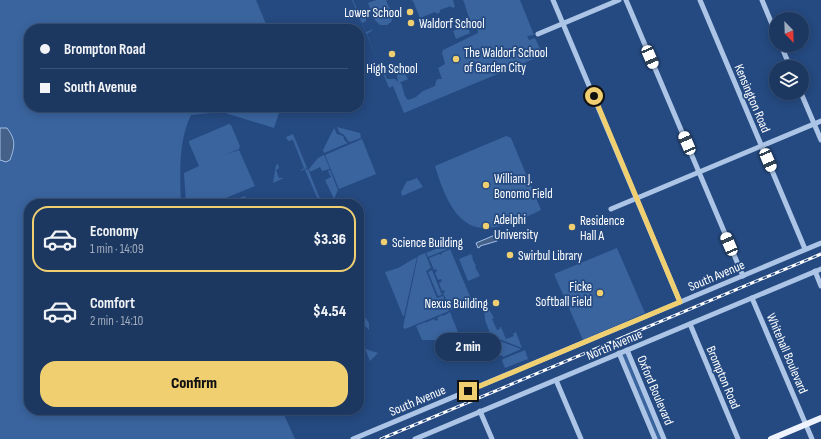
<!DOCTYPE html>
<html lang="en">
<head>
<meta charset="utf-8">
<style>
	:root { --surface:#1c3861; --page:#253f67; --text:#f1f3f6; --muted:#a0acbd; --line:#3a5276; --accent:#f0cf71 }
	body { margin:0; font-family:"Sofia Sans Condensed",sans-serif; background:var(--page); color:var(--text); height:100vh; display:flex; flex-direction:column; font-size:15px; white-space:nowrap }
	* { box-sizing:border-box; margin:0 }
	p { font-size:13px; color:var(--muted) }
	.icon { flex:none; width:22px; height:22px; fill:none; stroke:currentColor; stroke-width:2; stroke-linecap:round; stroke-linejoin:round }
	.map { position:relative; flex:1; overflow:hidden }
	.side { position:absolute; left:24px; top:199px; width:340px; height:216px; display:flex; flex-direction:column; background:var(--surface); border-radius:16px; box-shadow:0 2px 10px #0003,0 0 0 1px var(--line) }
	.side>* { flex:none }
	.hud { position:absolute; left:24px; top:24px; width:340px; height:88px; border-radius:16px; box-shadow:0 2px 10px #0003,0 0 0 1px var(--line); display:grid; align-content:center; height:88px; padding:0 16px; background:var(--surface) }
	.needle { width:26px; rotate:157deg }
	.controls { position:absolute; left:769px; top:12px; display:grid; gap:8px }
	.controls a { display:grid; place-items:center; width:40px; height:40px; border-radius:50%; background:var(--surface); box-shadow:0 2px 10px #0003,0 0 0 1px var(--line); font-size:20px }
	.end { position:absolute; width:18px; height:18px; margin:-9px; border:5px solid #f0cf71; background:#111; box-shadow:0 0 0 2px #111 }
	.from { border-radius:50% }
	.bubble { position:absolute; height:28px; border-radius:14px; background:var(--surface); box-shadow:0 2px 10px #0003,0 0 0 1px var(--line); font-size:13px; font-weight:800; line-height:28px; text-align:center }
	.car { position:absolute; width:12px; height:24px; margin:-12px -6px; border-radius:5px; box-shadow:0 0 3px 1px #0007; background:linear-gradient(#fff 24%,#345 0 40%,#fff 0 76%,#345 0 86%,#fff 0) }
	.hud b { display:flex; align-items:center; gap:14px; height:38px; font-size:15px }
	.hud b+b { border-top:1px solid var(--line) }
	.hud i { width:10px; height:10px; background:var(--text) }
	ul { padding:7px 0 0; list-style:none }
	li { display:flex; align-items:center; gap:12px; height:66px; margin:0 8px 6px; padding:0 8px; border:2px solid transparent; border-radius:16px }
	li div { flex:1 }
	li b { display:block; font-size:15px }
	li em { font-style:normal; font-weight:800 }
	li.on { border-color:var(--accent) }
	li>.icon { width:36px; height:36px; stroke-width:1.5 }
	.cta { display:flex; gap:8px; margin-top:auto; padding:8px 16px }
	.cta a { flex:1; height:46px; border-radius:16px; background:var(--accent); color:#111; font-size:16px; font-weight:800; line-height:46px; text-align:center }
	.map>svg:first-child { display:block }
	.green { fill:#3a649e }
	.water { fill:#466188; stroke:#a1bfe7 }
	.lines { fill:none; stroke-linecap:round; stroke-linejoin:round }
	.minor { stroke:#acc5e6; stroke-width:5 }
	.major { stroke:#eef3fd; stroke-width:6 }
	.rail-casing { stroke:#fff; stroke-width:3 }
	.rail { stroke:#254a81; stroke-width:1.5; stroke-dasharray:4.5; stroke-linecap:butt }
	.route { stroke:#f0cf71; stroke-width:5 }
	.poi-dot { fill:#f0cf71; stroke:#254a81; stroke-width:1.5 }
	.labels { text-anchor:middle; stroke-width:3.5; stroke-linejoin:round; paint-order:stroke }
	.poi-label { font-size:13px; fill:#fff; stroke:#254a81; text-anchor:start }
	.street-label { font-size:13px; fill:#fff; stroke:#254a81 }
</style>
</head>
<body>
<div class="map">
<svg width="821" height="439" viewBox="0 0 821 439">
	<rect width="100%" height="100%" fill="#254a81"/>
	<g class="green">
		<path d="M0,0H256L268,29H29V107H281L274,128L222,112L191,115C178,141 180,176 181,204H29V410H282L295,439H0Z"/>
		<polygon points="352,0 353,0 361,18 365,17 366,18 366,21 362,23 366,32 374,29 367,34 378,61"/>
		<polygon points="376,0 386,0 393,17 391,22 387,25 380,25 375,20 368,3"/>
		<polygon points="411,0 453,0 455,7 452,8 451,6 440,10 440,12 437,14 435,12 420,18 413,1"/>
		<path d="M463,0H520L534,35L527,36L529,40L535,38L543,55L404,113L393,86L389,88L379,63L382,65L387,79H395L398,82L397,75L401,73L405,74L408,79L399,83H401C404,90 403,95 408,100L416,97L423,91L435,86L436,81L438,79H442L438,68L445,64L442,53L443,50L478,33C478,26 474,25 470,19C467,14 466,6 463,0Z"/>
		<polygon points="467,25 470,33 456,39 453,31"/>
		<polygon points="229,124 231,125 240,146 239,149 225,155 239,150 255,186 211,204 186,204 184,173 199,166 189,143 189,141"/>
		<polygon points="337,127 360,133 361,138 350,142 348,141 344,135 339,132"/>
		<polygon points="334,128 337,134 343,136 345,141 348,143 324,153 323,150"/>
		<polygon points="293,134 307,168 301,171 301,170 304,168 293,140 288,141 286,137"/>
		<path d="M506,136L511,138L541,210C524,218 504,228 485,228C455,229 442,189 435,166Z"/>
		<polygon points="362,139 376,174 339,189 325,155"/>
		<polygon points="324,155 330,169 322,171 320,167 310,172 309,169 318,158"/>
		<polygon points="278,164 279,168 276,170 279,178 284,178 273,183 276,165"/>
		<polygon points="308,169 322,204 320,204 305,170"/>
		<polygon points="330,170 338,190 334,199 325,180 331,177 328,171"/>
		<polygon points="417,178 423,187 402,196 401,192 407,181 409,181"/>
		<polygon points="245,196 248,204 224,204"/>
		<polygon points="448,244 450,248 428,257 426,253"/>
		<polygon points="617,248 645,313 583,340 554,274"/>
		<polygon points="450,249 472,301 451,310 443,293 445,292 444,290 442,291 439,283 442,281 441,279 438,280 435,273 437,271 436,269 434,270 429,258 439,254 441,255 442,253"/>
		<polygon points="425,253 431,268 426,271 437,298 443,296 449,311 405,329 403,327 418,256"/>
		<polygon points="471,254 473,258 472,258 476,266 475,267 480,276 468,281 459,259"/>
		<polygon points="417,257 404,316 403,316 385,272 398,268"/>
		<polygon points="432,270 442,295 438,296 428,272"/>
		<polygon points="486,304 494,318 492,319 497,330 500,329 500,327 501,327 506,339 514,336 513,334 516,332 522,348 491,336 485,320 484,305"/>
		<polygon points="450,312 461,340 422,340 416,326 425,322 426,323 427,322 434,319 436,321 438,320 437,318 442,315 443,316"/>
		<polygon points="363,314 369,323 369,330 359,319 359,316"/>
		<polygon points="492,338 521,349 503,357 502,355 500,356"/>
		<polygon points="365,349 378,353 370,361"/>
		<polygon points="525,350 528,359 505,368 502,361 503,359"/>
		<polygon points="626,351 663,439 656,439 620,354"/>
	</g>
	<g class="water">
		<path d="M0,128H7C16,140 15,146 10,160L6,162L0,160Z"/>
		<polygon points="495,235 497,241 480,246 480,247 478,248 476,243"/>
	</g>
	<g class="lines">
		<g class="minor">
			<polyline points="553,0 680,302"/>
			<polyline points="626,0 743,276"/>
			<polyline points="700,0 805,249"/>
			<polyline points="762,0 776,34"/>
			<polyline points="538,34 619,0"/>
			<polyline points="781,45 790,67"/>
			<polyline points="801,93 821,140"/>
			<polyline points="611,209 821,121"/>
			<polyline points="815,271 821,286"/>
			<polyline points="752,298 812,439"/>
			<polyline points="690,324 738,439"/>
			<polyline points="627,350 664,439"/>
			<polyline points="619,353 655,439"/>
			<polyline points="556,380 581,439"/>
			<polyline points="480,411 492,439"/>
			<polyline points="353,439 821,243"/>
			<polyline points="415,439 821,269"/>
		</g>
		<polyline class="major" points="771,439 821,418"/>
		<g class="rail-casing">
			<polyline id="rail" points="381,439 821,254"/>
		</g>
		<use href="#rail" class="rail"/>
	</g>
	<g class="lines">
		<polyline class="route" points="468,391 680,302 594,96"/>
	</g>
	<g class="poi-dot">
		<circle cx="410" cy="12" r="4"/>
		<circle cx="411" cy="23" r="4"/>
		<circle cx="392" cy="54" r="4"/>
		<circle cx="456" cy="59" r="4"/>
		<circle cx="486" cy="185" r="4"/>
		<circle cx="486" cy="226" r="4"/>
		<circle cx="572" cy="227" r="4"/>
		<circle cx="384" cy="242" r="4"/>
		<circle cx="510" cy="255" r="4"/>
		<circle cx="600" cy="293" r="4"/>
		<circle cx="496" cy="303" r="4"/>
	</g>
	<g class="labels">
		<g class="poi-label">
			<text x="402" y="17" text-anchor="end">Lower School</text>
			<text x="419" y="28">Waldorf School</text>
			<text x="464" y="57">The Waldorf School<tspan x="464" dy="15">of Garden City</tspan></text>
			<text x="392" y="73" text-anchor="middle">High School</text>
			<text x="494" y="183">William J.<tspan x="494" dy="15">Bonomo Field</tspan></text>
			<text x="494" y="224">Adelphi<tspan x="494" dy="15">University</tspan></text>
			<text x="580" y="225">Residence<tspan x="580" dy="15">Hall A</tspan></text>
			<text x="392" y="247">Science Building</text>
			<text x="518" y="260">Swirbul Library</text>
			<text x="592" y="291" text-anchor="end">Ficke<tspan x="592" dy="15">Softball Field</tspan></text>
			<text x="488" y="308" text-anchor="end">Nexus Building</text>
		</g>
		<g class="street-label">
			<text transform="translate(753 98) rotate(67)" y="5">Kensington Road</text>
			<text transform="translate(716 275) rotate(-23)" y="5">South Avenue</text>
			<text transform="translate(614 344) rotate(-23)" y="5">North Avenue</text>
			<text transform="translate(788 353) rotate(67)" y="5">Whitehall Boulevard</text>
			<text transform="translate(724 377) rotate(67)" y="5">Brompton Road</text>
			<text transform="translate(656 390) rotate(67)" y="5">Oxford Boulevard</text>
			<text transform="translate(417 400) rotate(-23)" y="5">South Avenue</text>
		</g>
	</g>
</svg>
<div class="controls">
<a><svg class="needle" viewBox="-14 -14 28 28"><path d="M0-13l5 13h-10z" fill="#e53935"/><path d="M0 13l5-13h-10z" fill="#a0acbd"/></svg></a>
<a><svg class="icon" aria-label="layers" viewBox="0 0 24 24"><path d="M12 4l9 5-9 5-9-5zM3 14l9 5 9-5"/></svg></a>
</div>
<i class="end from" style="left:594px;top:96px"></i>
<i class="end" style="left:468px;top:391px"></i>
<div class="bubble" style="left:435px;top:333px;width:66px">2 min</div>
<i class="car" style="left:650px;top:57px;rotate:157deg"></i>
<i class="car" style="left:687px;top:143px;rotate:337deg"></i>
<i class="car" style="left:768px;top:160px;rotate:157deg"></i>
<i class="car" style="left:729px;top:244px;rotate:337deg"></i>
<div class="hud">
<b><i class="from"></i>Brompton Road</b>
<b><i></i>South Avenue</b>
</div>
<section class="side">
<ul>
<li class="on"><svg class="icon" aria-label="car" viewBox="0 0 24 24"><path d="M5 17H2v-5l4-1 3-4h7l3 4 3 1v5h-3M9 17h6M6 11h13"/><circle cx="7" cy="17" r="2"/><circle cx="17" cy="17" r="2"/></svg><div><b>Economy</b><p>1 min · 14:09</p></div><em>$3.36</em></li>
<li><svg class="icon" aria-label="car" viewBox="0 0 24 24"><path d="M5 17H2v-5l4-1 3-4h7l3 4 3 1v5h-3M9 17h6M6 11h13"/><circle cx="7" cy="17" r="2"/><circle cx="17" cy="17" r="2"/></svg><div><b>Comfort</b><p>2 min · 14:10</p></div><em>$4.54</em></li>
</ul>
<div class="cta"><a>Confirm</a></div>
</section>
</div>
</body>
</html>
